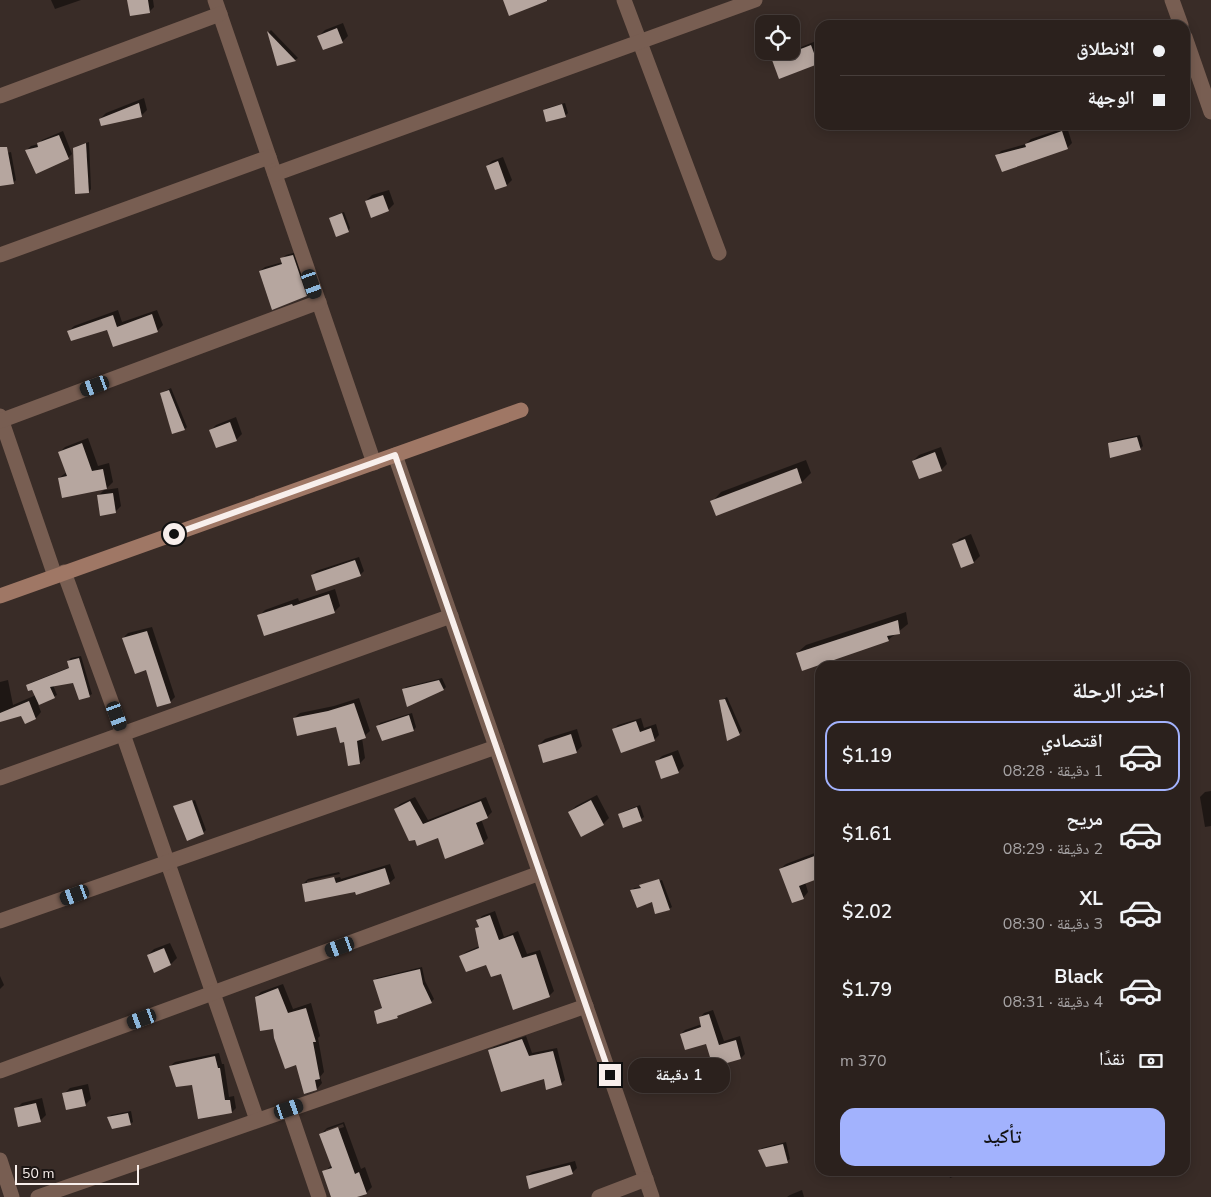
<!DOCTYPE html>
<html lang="ar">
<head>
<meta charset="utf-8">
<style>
	:root { --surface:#2b211d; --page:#332926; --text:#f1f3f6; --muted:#a6a3a4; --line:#473e3b; --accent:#a2b2fd }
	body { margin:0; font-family:"Nunito Sans","Noto Naskh Arabic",sans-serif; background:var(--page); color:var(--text); direction:rtl; height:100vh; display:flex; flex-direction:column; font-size:19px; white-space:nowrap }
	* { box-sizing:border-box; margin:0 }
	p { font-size:16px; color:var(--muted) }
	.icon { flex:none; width:28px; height:28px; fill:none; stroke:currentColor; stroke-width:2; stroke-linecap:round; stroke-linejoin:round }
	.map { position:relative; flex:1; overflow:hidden; direction:ltr }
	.sheet { position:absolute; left:815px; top:661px; width:375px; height:515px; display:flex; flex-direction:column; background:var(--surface); border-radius:15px; box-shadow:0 2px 12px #0003,0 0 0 1px var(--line); direction:rtl }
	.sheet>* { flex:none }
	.top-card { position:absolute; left:815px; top:20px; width:375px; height:110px; border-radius:15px; box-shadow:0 2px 12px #0003,0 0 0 1px var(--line); direction:rtl; display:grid; align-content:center; height:110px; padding:0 25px; background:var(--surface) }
	.fabs { position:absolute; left:755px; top:15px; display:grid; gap:10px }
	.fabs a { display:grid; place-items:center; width:45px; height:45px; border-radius:10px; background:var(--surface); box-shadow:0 2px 12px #0003,0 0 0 1px var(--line); font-size:25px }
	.scale { position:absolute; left:15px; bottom:12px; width:124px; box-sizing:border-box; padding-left:5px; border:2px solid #f8efec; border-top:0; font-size:14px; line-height:18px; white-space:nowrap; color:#f8efec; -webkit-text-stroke:4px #1c1614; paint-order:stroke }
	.end { position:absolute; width:22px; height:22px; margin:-11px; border:6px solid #f8efec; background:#111; box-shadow:0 0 0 2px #111 }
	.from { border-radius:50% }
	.bubble { position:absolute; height:35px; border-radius:15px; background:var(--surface); box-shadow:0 2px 12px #0003,0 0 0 1px var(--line); font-size:16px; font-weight:600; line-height:35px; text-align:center; direction:rtl }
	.car { position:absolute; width:15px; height:30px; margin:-15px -8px; border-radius:6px; box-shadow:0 0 4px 1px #0007; background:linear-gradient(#222 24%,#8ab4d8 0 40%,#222 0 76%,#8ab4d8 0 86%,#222 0) }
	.top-card b { display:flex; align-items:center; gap:18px; height:48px; font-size:19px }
	.top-card b+b { border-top:1px solid var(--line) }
	.top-card i { width:12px; height:12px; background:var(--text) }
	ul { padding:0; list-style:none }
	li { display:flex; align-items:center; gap:15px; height:70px; margin:0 10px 8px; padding:0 15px; border:2px solid transparent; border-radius:15px }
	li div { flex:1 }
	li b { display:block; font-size:19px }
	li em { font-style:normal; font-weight:600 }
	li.selected { border-color:var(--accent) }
	li>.icon { width:45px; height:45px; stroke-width:1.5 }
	h2 { padding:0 25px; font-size:22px; line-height:60px }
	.pay { display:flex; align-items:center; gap:12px; height:55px; padding:0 25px; font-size:19px }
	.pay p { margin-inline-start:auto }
	.primary-button { display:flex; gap:10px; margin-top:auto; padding:10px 25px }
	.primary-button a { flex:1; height:58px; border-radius:15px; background:var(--accent); color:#111; font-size:20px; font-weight:600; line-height:58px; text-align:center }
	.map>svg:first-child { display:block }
	.shadow { fill:#0007; fill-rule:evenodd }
	.building { fill:#b6a69f }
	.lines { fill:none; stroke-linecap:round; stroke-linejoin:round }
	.street { stroke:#785e52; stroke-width:15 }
	.secondary { stroke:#9f7765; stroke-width:15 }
	.route { stroke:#f8efec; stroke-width:6 }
</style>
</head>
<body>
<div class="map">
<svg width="1211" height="1197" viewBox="0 0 1211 1197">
	<rect width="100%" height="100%" fill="#392c27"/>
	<g class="shadow">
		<polygon points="51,0 81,0 55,9"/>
		<polygon points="128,0 153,0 154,7 149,12"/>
		<polygon points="343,23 348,36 342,42 319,36 325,30"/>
		<polygon points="271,30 298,58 295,60 278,65 269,32"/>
		<polygon points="816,41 820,51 820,60 817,63 781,77 771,51 791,51 791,43 794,50"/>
		<polygon points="144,98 147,110 141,116 100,119 106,113"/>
		<polygon points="565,103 568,113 565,116 544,110 547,108"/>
		<polygon points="1067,127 1072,143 1067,148 997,156 1001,151 1026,144 1031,139"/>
		<polygon points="63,131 72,154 68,158 27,150 31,146 39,144 42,140"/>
		<polygon points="89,142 91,189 89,192 74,149 77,146"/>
		<polygon points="11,152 16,180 13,183 0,175 0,155"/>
		<polygon points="503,157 512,180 507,185 496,189 487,166 492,161"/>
		<polygon points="389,190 394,204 388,210 366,201 372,195"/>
		<polygon points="344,212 350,228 348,231 331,218 333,216"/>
		<polygon points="297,252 310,291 306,295 260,271 265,267 283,262 282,259 286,255"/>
		<polygon points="118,310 122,322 157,310 163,325 158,330 114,346 108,329 69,331 74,326"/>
		<polygon points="171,388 187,427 185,429 161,393"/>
		<polygon points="236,417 242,434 236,440 210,431 216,425"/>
		<polygon points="1140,435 1143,446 1140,449 1109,444 1112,441"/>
		<polygon points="88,438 98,466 109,463 113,482 105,490 118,488 121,506 115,512 98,496 106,488 59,478 67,472 59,453 65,447"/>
		<polygon points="941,447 947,464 941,470 913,461 919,455"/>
		<polygon points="806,460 811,473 802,482 717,515 712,502 721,492"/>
		<polygon points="971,534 980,556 974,562 962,567 953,545 959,539"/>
		<polygon points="359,557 364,571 360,575 312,575 316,571"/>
		<polygon points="335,589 340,606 334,612 259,616 265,610 298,598 299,601"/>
		<polygon points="906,612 908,624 888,640 797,653 806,645"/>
		<polygon points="152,627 175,697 170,702 123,638 128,633"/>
		<polygon points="81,656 92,694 89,696 74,681 53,685 57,695 38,704 41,712 36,718 25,722 22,715 0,721 0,682 8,680 13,705 36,695 33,688 28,685 30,683 70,667 68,661 71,658"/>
		<polygon points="442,678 446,687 444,689 403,690 406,687"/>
		<polygon points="727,697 742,731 739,734 720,701"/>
		<polygon points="359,698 370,731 362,738 365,758 360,763 337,726 294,718 300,713 334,706"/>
		<polygon points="412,713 416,727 414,730 382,740 378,726 380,723"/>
		<polygon points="641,718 644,728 656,724 659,735 654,740 614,729 618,725"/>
		<polygon points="577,729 582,746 576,752 539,745 545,739"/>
		<polygon points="678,750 684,766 678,772 656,762 662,756"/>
		<polygon points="1211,791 1211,826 1205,827 1200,797 1205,792"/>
		<polygon points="597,795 609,818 603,824 570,812 576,806"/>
		<polygon points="415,797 428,820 486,797 492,812 487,817 481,819 488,838 483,843 439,837 395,809 400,804"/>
		<polygon points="195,800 206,830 203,833 174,806"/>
		<polygon points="640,805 644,817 641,819 620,814 622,812"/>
		<polygon points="820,851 820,876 805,882 808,892 803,898 792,901 780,869 786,864"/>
		<polygon points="390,864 395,878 389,883 355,890 303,884 308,879 339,872 340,874 307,881 307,884 340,877 341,879"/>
		<polygon points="662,880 672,907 669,909 632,891 634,888 641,887 642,884 642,885"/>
		<polygon points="495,911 504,937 518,931 527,954 540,950 554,991 549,996 487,963 461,956 466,952 480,946 477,928 479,926 478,921 482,916"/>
		<polygon points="170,943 177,958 171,964 148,955 154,949"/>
		<polygon points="422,967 425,981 434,999 431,1002 400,1014 397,1016 375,1011 383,1007 375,980 377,978"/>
		<polygon points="0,976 4,985 0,989"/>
		<polygon points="283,984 293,1009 311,1003 320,1036 318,1038 324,1072 320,1077 322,1083 317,1089 305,1093 297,1063 256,997 261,992"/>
		<polygon points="713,1010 724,1041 740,1036 745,1054 741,1058 707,1042 681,1034 685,1030 702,1024 700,1018 704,1013"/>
		<polygon points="526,1036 532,1053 557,1048 565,1080 561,1084 545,1078 490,1050 494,1047"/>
		<polygon points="219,1053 222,1064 224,1064 229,1097 234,1096 236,1108 232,1112 170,1066 175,1062"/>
		<polygon points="88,1084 91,1099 85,1105 64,1094 70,1088"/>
		<polygon points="42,1098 46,1115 40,1121 16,1109 22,1103"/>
		<polygon points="131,1111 133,1122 130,1124 109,1117 111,1115"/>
		<path d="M344,1122L361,1169L365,1167L372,1187L366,1193L353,1197H332L324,1172L332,1165L321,1134L327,1128ZM343,1124L344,1127L326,1133V1130Z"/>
		<polygon points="786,1142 790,1159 787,1161 760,1150 762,1148"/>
		<polygon points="575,1161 577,1168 572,1173 527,1176 532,1172"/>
		<polygon points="948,1171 969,1171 950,1178"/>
		<polygon points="802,1190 804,1197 787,1197 790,1195"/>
	</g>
	<g class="building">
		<polygon points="127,0 148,0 150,13 130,16"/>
		<polygon points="503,0 547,0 547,1 509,16"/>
		<polygon points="337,28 343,43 323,50 317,36"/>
		<polygon points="267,31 296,61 277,66"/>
		<polygon points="811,45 818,64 779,79 772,60"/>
		<polygon points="139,103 142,117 101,126 99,119"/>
		<polygon points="562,104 566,117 546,122 543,110"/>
		<polygon points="1062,131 1068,149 1002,172 995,155 1026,147 1025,144"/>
		<polygon points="59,135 69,159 36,174 25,150 38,147 37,143"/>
		<polygon points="86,143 89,193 75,194 73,148"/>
		<polygon points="0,147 7,147 14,184 0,186"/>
		<polygon points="498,161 507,186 495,190 486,166"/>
		<polygon points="383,195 389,211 371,218 365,201"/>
		<polygon points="342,213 349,232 336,237 329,218"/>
		<polygon points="293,255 307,296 272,310 259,271 282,264 280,258"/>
		<polygon points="152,314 158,332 113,347 107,330 71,341 67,331 113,315 117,327"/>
		<polygon points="169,390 185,430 172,434 160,393"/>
		<polygon points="230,422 237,441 216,448 209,430"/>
		<polygon points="1137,437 1141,450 1110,458 1108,443"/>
		<polygon points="82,443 92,471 103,469 107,489 62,498 58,478 67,476 58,452"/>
		<polygon points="935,452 942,471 919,479 912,461"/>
		<polygon points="797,468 802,483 716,516 710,501"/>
		<polygon points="113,493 116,513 100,516 97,495"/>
		<polygon points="965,539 974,563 961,568 952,544"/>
		<polygon points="355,560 361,576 316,591 311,575"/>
		<polygon points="329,594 335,613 264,636 257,615 292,604 293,606"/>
		<polygon points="898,620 900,634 887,636 889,641 802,671 796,653"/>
		<polygon points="147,631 171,703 157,707 146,670 135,674 122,638"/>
		<polygon points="79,658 90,697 79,700 73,683 50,687 55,698 39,705 32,690 28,691 26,685 69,668 67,661"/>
		<polygon points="439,680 444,690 407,707 402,689"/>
		<polygon points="725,699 740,735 727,741 719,700"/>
		<polygon points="29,701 36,719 25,724 21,716 0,722 0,713"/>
		<polygon points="354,703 366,738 357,741 360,764 348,766 344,742 340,743 336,727 297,736 293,718 328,711"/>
		<polygon points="409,715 414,731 382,741 376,726"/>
		<polygon points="636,721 640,732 651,728 655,741 621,753 612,729"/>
		<polygon points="571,734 577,753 543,763 538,745"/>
		<polygon points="672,755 679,773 661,779 655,761"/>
		<polygon points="192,800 204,834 187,841 173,806"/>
		<polygon points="591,800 604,825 581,837 568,812"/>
		<polygon points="410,801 423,824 481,801 488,818 476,823 484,844 445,859 438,838 417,846 415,840 409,841 394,809"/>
		<polygon points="637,807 642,821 623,828 618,814"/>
		<polygon points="820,854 820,878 799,886 804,899 792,903 779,869"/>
		<polygon points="385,868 390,884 356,895 355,892 305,902 302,884 334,877 336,883"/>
		<polygon points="659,879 670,910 655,914 652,902 637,908 630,890 641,888 639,885"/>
		<polygon points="490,915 499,940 513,935 522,958 536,954 550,997 513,1010 501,974 491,977 486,965 466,972 459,956 479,948 475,928 479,927 476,920"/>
		<polygon points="164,948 171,965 154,973 147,955"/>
		<polygon points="420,969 423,984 432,1003 397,1016 398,1018 377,1024 374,1011 382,1008 373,980"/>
		<polygon points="278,988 288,1013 306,1008 316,1042 313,1042 320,1079 315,1080 317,1090 304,1094 296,1065 285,1069 274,1038 273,1029 260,1031 255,997"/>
		<polygon points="709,1014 719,1045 736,1040 741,1059 713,1067 706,1044 685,1050 680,1034 701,1027 699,1017"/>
		<polygon points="522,1039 529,1056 553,1051 562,1085 546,1090 544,1079 501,1092 488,1050"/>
		<polygon points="215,1056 218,1068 220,1068 225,1100 230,1100 232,1113 198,1119 192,1085 176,1087 169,1066"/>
		<polygon points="82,1089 86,1106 66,1110 62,1093"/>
		<polygon points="36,1103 41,1122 18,1127 14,1108"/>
		<polygon points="128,1113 131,1125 112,1129 107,1117"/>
		<polygon points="338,1127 355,1174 359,1172 367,1194 357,1197 331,1197 322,1171 332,1168 319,1134"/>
		<polygon points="783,1144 788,1163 766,1167 758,1150"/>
		<polygon points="570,1165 573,1174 529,1189 526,1176"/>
	</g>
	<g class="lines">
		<g class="street">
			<polyline points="215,0 374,463"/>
			<polyline points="624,0 719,253"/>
			<polyline points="1172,0 1181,25"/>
			<polyline points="1185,37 1211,112"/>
			<polyline points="0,96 220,14"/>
			<polyline points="275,174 755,0"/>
			<polyline points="0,255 269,157"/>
			<polyline points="0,416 55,576"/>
			<polyline points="0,421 319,302"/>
			<polyline points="395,455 652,1197"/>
			<polyline points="64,572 123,734 257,1120"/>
			<polyline points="0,778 451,616"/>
			<polyline points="0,921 496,747"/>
			<polyline points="0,1071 540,873"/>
			<polyline points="289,1109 319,1197"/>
			<polyline points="0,1160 12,1197"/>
			<polyline points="38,1197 586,1006"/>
			<polyline points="599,1197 646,1179"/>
		</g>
		<polyline class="secondary" points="0,596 521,410"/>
	</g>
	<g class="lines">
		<polyline class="route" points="174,534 395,455 610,1075"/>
	</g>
</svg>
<div class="fabs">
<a><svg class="icon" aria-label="locate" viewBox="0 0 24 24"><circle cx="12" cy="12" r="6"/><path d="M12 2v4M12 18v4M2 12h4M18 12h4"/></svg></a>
</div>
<div class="scale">50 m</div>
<i class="end from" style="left:174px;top:534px"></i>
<i class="end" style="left:610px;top:1075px"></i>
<div class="bubble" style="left:628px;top:1058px;width:102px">1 دقيقة</div>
<i class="car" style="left:312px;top:284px;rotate:161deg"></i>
<i class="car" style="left:95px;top:386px;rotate:250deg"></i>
<i class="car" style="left:117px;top:716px;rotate:160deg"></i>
<i class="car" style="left:75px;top:895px;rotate:250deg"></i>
<i class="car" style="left:340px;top:947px;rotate:250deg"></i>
<i class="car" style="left:142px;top:1019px;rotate:250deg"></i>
<i class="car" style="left:289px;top:1109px;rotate:71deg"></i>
<div class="top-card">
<b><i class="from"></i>الانطلاق</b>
<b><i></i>الوجهة</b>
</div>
<section class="sheet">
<h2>اختر الرحلة</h2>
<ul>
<li class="selected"><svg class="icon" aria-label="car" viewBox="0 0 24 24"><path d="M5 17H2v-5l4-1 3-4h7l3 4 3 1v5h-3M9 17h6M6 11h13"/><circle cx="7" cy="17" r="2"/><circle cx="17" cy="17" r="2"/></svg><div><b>اقتصادي</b><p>1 دقيقة · 08:28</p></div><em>$1.19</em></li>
<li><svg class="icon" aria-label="car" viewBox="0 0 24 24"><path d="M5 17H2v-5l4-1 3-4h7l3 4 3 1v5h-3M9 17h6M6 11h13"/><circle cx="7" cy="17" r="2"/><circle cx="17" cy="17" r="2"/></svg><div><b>مريح</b><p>2 دقيقة · 08:29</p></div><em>$1.61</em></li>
<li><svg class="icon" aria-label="car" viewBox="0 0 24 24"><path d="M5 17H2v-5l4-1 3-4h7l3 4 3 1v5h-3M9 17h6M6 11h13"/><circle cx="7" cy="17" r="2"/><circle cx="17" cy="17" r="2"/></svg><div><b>XL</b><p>3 دقيقة · 08:30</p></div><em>$2.02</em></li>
<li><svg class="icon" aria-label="car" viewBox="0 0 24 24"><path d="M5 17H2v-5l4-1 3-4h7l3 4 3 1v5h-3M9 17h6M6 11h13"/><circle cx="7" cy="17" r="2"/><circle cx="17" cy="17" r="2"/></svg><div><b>Black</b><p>4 دقيقة · 08:31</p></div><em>$1.79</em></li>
</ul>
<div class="pay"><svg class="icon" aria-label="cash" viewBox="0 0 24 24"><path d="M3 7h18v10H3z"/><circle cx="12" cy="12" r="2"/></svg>نقدًا<p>370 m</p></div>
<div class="primary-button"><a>تأكيد</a></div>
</section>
</div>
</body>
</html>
